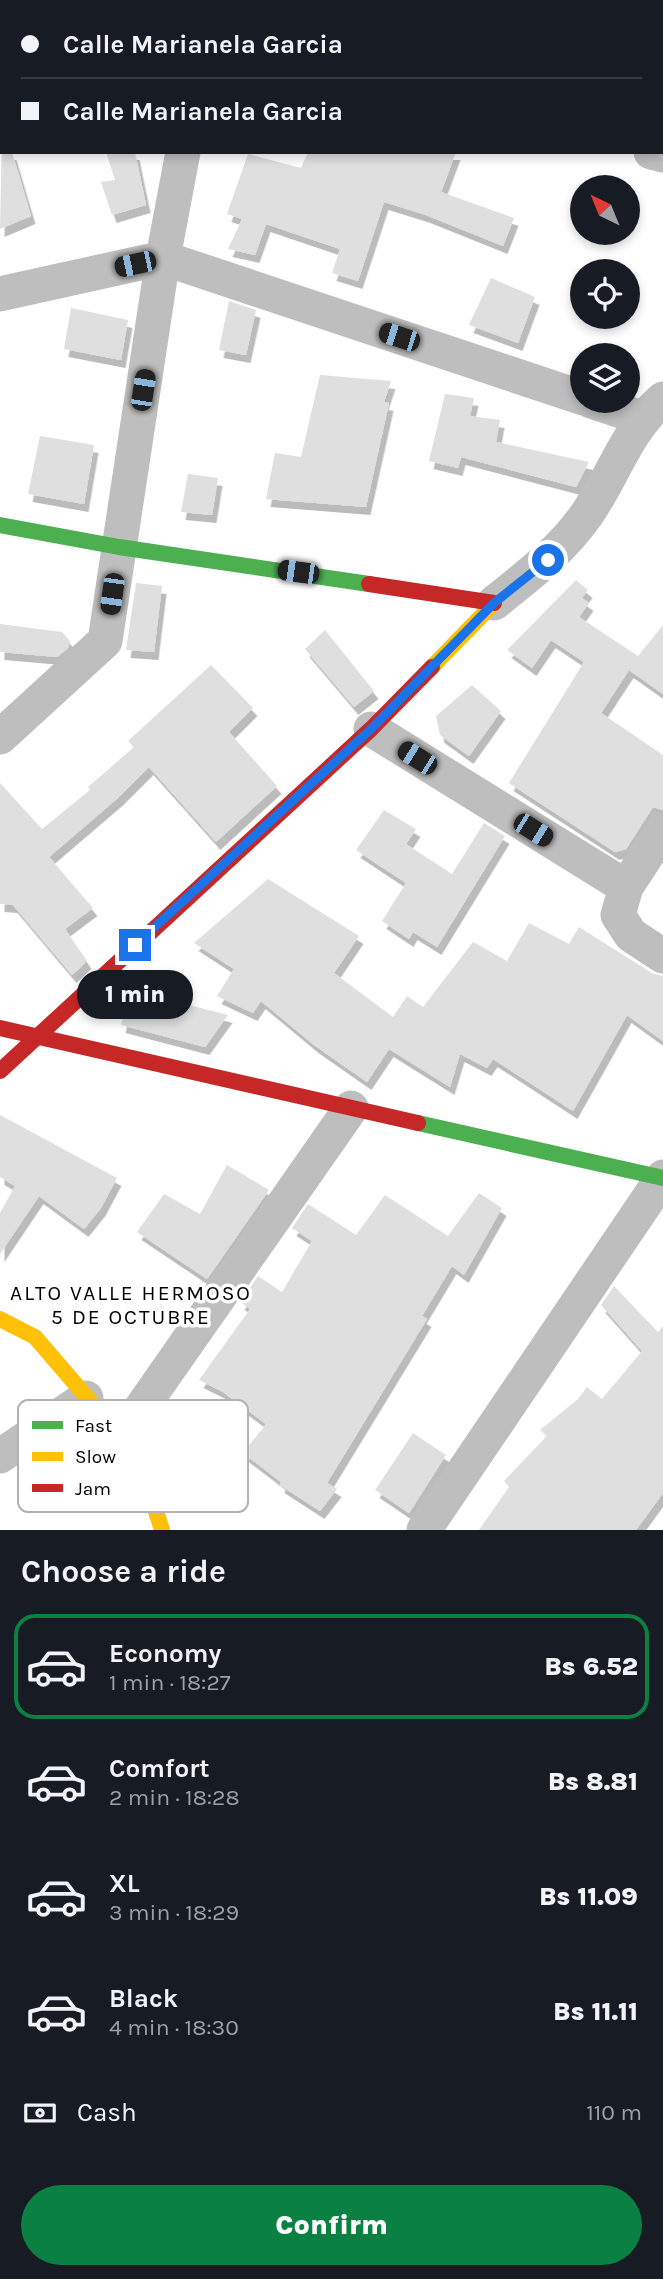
<!DOCTYPE html>
<html lang="en">
<head>
<meta charset="utf-8">
<style>
	:root { --surface:#171b24; --page:#20242c; --text:#f1f3f6; --muted:#9ea1a6; --line:#363941; --accent:#0b8043 }
	body { margin:0; font-family:Karla,sans-serif; background:var(--page); color:var(--text); height:100vh; display:flex; flex-direction:column; font-size:26px; white-space:nowrap }
	* { box-sizing:border-box; margin:0 }
	p { font-size:23px; color:var(--muted) }
	.icon { flex:none; width:38px; height:38px; fill:none; stroke:currentColor; stroke-width:2; stroke-linecap:round; stroke-linejoin:round }
	.map { position:relative; height:1530px; overflow:hidden }
	.side { display:flex; flex-direction:column; background:var(--surface); flex:1 }
	.side>* { flex:none }
	.guide { position:absolute; left:0px; top:0px; width:663px; height:154px; box-shadow:0 4px 10px #0003; display:grid; align-content:center; height:154px; padding:0 21px; background:var(--surface) }
	.needle { width:46px; rotate:317deg }
	.fabs { position:absolute; left:570px; top:175px; display:grid; gap:14px }
	.fabs a { display:grid; place-items:center; width:70px; height:70px; border-radius:50%; background:var(--surface); box-shadow:0 4px 10px #0003; font-size:35px }
	.end { position:absolute; width:32px; height:32px; margin:-16px; border:9px solid #1a73e8; background:#fff; box-shadow:0 0 0 4px #fff }
	.from { border-radius:50% }
	.bubble { position:absolute; height:49px; border-radius:24px; background:var(--surface); box-shadow:0 4px 10px #0003; font-size:23px; font-weight:800; line-height:49px; text-align:center }
	.car { position:absolute; width:21px; height:42px; margin:-21px -10px; border-radius:9px; box-shadow:0 0 5px 2px #0007; background:linear-gradient(#222 24%,#8ab4d8 0 40%,#222 0 76%,#8ab4d8 0 86%,#222 0) }
	.guide b { display:flex; align-items:center; gap:24px; height:66px; font-size:26px }
	.guide b+b { border-top:2px solid var(--line) }
	.guide i { width:18px; height:18px; background:var(--text) }
	ul { padding:0; list-style:none }
	li { display:flex; align-items:center; gap:21px; height:105px; margin:0 14px 10px; padding:0 7px; border:4px solid transparent; border-radius:21px }
	li div { flex:1 }
	li b { display:block; font-size:26px }
	li em { font-style:normal; font-weight:800 }
	li.on { border-color:var(--accent) }
	li>.icon { width:63px; height:63px; stroke-width:1.5 }
	h2 { padding:0 21px; font-size:32px; line-height:84px }
	.pay { display:flex; align-items:center; gap:18px; height:77px; padding:0 21px; font-size:26px }
	.pay p { margin-inline-start:auto }
	.primary-button { display:flex; gap:14px; margin-top:auto; padding:14px 21px }
	.primary-button a { flex:1; height:80px; border-radius:42px; background:var(--accent); color:#fff; font-size:28px; font-weight:800; line-height:80px; text-align:center }
	.map>svg:first-child { display:block }
	.building { fill:#dfdfdf; filter:url(#shadow) }
	.lines { fill:none; stroke-linecap:round; stroke-linejoin:round }
	.street { stroke:#bebebe; stroke-width:35 }
	.fast { stroke:#4caf50; stroke-width:16 }
	.slow { stroke:#ffc107; stroke-width:16 }
	.jam { stroke:#c62828; stroke-width:16 }
	.route { stroke:#1a73e8; stroke-width:9 }
	.labels { text-anchor:middle; stroke-width:7; stroke-linejoin:round; paint-order:stroke }
	.neighbourhood-label { font-size:21px; letter-spacing:2px; fill:#000; stroke:#fff }
	.key { fill:#fff; stroke:#b2b2b2; stroke-width:2 }
	.key-label { font-size:19px; fill:#000 }
</style>
</head>
<body>
<div class="map">
<svg width="663" height="1530" viewBox="0 0 663 1530">
	<defs>
		<filter id="shadow"><feDropShadow dx="4.5" dy="8" stdDeviation="0" flood-color="#0004"/></filter>
	</defs>
	<rect width="100%" height="100%" fill="#fff"/>
	<g class="building">
		<polygon points="2,135 2,152 12,152 31,216 0,229"/>
		<polygon points="106,152 135,152 146,205 112,215 101,182 115,180"/>
		<polygon points="308,152 456,152 441,192 514,218 503,246 426,215 384,202 358,281 332,273 340,249 266,224 255,255 228,249 242,219 227,214 248,154 301,168"/>
		<polygon points="491,278 535,297 518,343 469,325"/>
		<polygon points="229,301 256,310 246,355 219,350"/>
		<polygon points="71,308 128,320 121,360 64,349"/>
		<polygon points="320,375 391,381 384,402 389,403 366,507 266,499 275,453 301,457"/>
		<polygon points="445,394 474,398 470,416 500,420 496,442 589,462 576,487 461,457 458,468 429,461"/>
		<polygon points="40,436 94,445 84,504 28,494"/>
		<polygon points="188,474 218,478 212,515 181,512"/>
		<polygon points="576,580 588,590 582,598 589,603 579,617 638,656 663,625 663,694 629,670 601,713 663,755 663,810 653,807 626,849 615,852 509,783 584,662 551,640 532,668 507,650"/>
		<polygon points="136,583 162,586 154,652 126,650"/>
		<polygon points="0,624 62,632 70,641 68,648 57,657 0,652"/>
		<polygon points="325,630 374,691 354,707 305,649"/>
		<polygon points="211,665 253,708 229,732 277,786 216,842 149,767 119,797 49,857 93,908 65,929 87,961 72,975 13,905 0,904 0,783 42,829 90,790 88,787 134,747 128,741"/>
		<polygon points="472,685 501,711 469,756 440,735 436,716"/>
		<polygon points="384,810 416,829 406,844 452,874 484,823 505,836 437,947 413,932 409,939 382,921 406,883 356,850"/>
		<polygon points="268,879 359,936 334,973 393,1017 407,996 423,1007 473,942 507,961 529,923 569,944 579,927 652,973 663,976 663,1041 627,1015 573,1111 493,1059 487,1068 460,1054 450,1087 389,1049 367,1082 314,1045 261,1001 253,1013 217,996 234,969 194,943"/>
		<polygon points="130,990 228,1015 205,1047 121,1025"/>
		<polygon points="0,1115 117,1178 101,1208 84,1229 39,1196 0,1254 0,1213 15,1186 0,1177"/>
		<polygon points="227,1165 269,1190 207,1279 137,1232 164,1194 200,1214"/>
		<polygon points="479,1193 502,1208 464,1275 452,1266 422,1316 427,1319 327,1483 337,1489 320,1511 280,1485 281,1482 243,1453 266,1424 223,1392 199,1380 250,1309 240,1302 258,1276 282,1292 312,1241 292,1228 308,1204 356,1235 385,1195 448,1236"/>
		<polygon points="614,1286 658,1332 663,1326 663,1493 636,1530 479,1530 509,1487 504,1481 547,1436 540,1430 578,1399 587,1387 602,1399 642,1351 601,1305"/>
		<polygon points="413,1433 446,1455 409,1513 375,1490"/>
	</g>
	<g class="lines">
		<g class="street">
			<polyline points="412,0 418,2"/>
			<polyline points="0,26 2,26"/>
			<polyline points="662,81 663,81"/>
			<polyline points="651,152 663,155"/>
			<polyline points="0,294 163,258 583,398"/>
			<polyline points="591,401 642,418"/>
			<path d="M494,603C528,576 562,550 587,514C614,475 626,431 663,399"/>
			<polyline points="371,729 626,887"/>
			<polyline points="0,737 105,641 163,258 183,152"/>
			<polyline points="663,830 626,887 618,915 631,935 663,956"/>
			<polyline points="121,1437 351,1108"/>
			<polyline points="0,1456 86,1398"/>
			<polyline points="424,1530 663,1177"/>
		</g>
		<g class="fast">
			<polyline points="0,525 119,547 369,584"/>
			<polyline points="418,1123 663,1178"/>
		</g>
		<g class="slow">
			<polyline points="432,667 494,603"/>
			<polyline points="0,1319 35,1337 121,1437 151,1496 162,1530"/>
		</g>
		<g class="jam">
			<polyline points="369,584 494,603"/>
			<polyline points="0,1028 418,1123"/>
			<polyline points="0,1071 371,729 432,667"/>
		</g>
	</g>
	<g class="lines">
		<polyline class="route" points="135,945 371,729 494,603 548,560"/>
	</g>
	<g class="labels">
		<g class="neighbourhood-label">
			<text x="131" y="1300">ALTO VALLE HERMOSO<tspan x="131" dy="24">5 DE OCTUBRE</tspan></text>
		</g>
	</g>
	<rect x="18" y="1400" width="230" height="112" rx="10" class="key"/>
	<rect x="32" y="1421" width="31" height="8" fill="#4caf50"/>
	<rect x="32" y="1452" width="31" height="9" fill="#ffc107"/>
	<rect x="32" y="1484" width="31" height="8" fill="#c62828"/>
	<g class="key-label">
		<text x="75" y="1432">Fast</text>
		<text x="75" y="1463">Slow</text>
		<text x="75" y="1495">Jam</text>
	</g>
</svg>
<div class="fabs">
<a><svg class="needle" viewBox="-14 -14 28 28"><path d="M0-13l5 13h-10z" fill="#e53935"/><path d="M0 13l5-13h-10z" fill="#9ea1a6"/></svg></a>
<a><svg class="icon" aria-label="locate" viewBox="0 0 24 24"><circle cx="12" cy="12" r="6"/><path d="M12 2v4M12 18v4M2 12h4M18 12h4"/></svg></a>
<a><svg class="icon" aria-label="layers" viewBox="0 0 24 24"><path d="M12 4l9 5-9 5-9-5zM3 14l9 5 9-5"/></svg></a>
</div>
<i class="end from" style="left:548px;top:560px"></i>
<i class="end" style="left:135px;top:945px"></i>
<div class="bubble" style="left:77px;top:970px;width:116px">1 min</div>
<i class="car" style="left:135px;top:264px;rotate:258deg"></i>
<i class="car" style="left:399px;top:337px;rotate:288deg"></i>
<i class="car" style="left:143px;top:390px;rotate:9deg"></i>
<i class="car" style="left:298px;top:572px;rotate:278deg"></i>
<i class="car" style="left:112px;top:594px;rotate:188deg"></i>
<i class="car" style="left:417px;top:758px;rotate:302deg"></i>
<i class="car" style="left:533px;top:830px;rotate:122deg"></i>
<div class="guide">
<b><i class="from"></i>Calle Marianela Garcia</b>
<b><i></i>Calle Marianela Garcia</b>
</div>
</div>
<section class="side">
<h2>Choose a ride</h2>
<ul>
<li class="on"><svg class="icon" aria-label="car" viewBox="0 0 24 24"><path d="M5 17H2v-5l4-1 3-4h7l3 4 3 1v5h-3M9 17h6M6 11h13"/><circle cx="7" cy="17" r="2"/><circle cx="17" cy="17" r="2"/></svg><div><b>Economy</b><p>1 min · 18:27</p></div><em>Bs 6.52</em></li>
<li><svg class="icon" aria-label="car" viewBox="0 0 24 24"><path d="M5 17H2v-5l4-1 3-4h7l3 4 3 1v5h-3M9 17h6M6 11h13"/><circle cx="7" cy="17" r="2"/><circle cx="17" cy="17" r="2"/></svg><div><b>Comfort</b><p>2 min · 18:28</p></div><em>Bs 8.81</em></li>
<li><svg class="icon" aria-label="car" viewBox="0 0 24 24"><path d="M5 17H2v-5l4-1 3-4h7l3 4 3 1v5h-3M9 17h6M6 11h13"/><circle cx="7" cy="17" r="2"/><circle cx="17" cy="17" r="2"/></svg><div><b>XL</b><p>3 min · 18:29</p></div><em>Bs 11.09</em></li>
<li><svg class="icon" aria-label="car" viewBox="0 0 24 24"><path d="M5 17H2v-5l4-1 3-4h7l3 4 3 1v5h-3M9 17h6M6 11h13"/><circle cx="7" cy="17" r="2"/><circle cx="17" cy="17" r="2"/></svg><div><b>Black</b><p>4 min · 18:30</p></div><em>Bs 11.11</em></li>
</ul>
<div class="pay"><svg class="icon" aria-label="cash" viewBox="0 0 24 24"><path d="M3 7h18v10H3z"/><circle cx="12" cy="12" r="2"/></svg>Cash<p>110 m</p></div>
<div class="primary-button"><a>Confirm</a></div>
</section>
</body>
</html>
